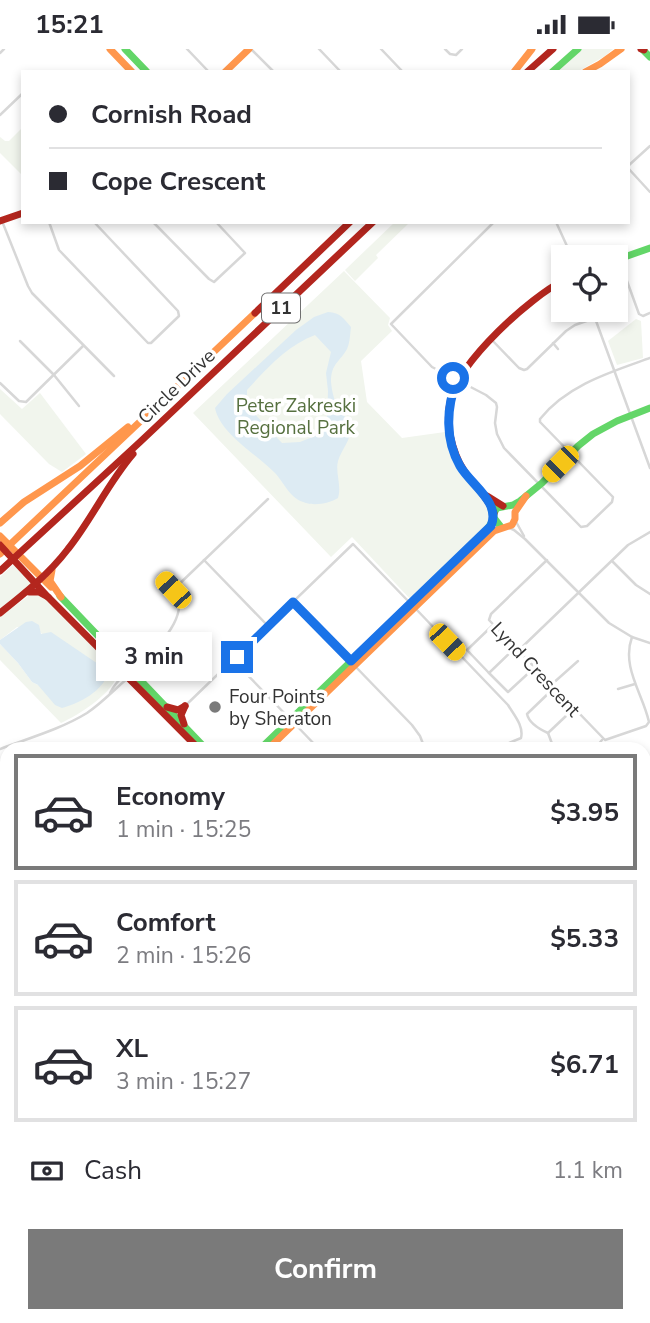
<!DOCTYPE html>
<html lang="en">
<head>
<meta charset="utf-8">
<style>
	:root { --surface:#fff; --page:#f7f7f7; --text:#2b2b33; --muted:#7c7c81; --line:#e1e1e2; --accent:#7a7a7a }
	body { margin:0; font-family:"Nunito Sans",sans-serif; background:var(--page); color:var(--text); height:100vh; display:flex; flex-direction:column; font-size:26px; white-space:nowrap }
	* { box-sizing:border-box; margin:0 }
	p { font-size:23px; color:var(--muted) }
	.icon { flex:none; width:38px; height:38px; fill:none; stroke:currentColor; stroke-width:2; stroke-linecap:round; stroke-linejoin:round }
	.map { position:relative; flex:1; overflow:hidden }
	.panel { position:absolute; left:0px; top:693px; width:651px; height:581px; display:flex; flex-direction:column; background:var(--surface); border-radius:21px 21px 0 0; box-shadow:0 4px 10px #0003 }
	.panel>* { flex:none }
	.banner { position:absolute; left:21px; top:21px; width:609px; height:154px; border-radius:0px; box-shadow:0 4px 10px #0003; display:grid; align-content:center; height:154px; padding:0 28px; background:var(--surface) }
	.controls { position:absolute; left:551px; top:196px; display:grid; gap:14px }
	.controls a { display:grid; place-items:center; width:77px; height:77px; border-radius:0px; background:var(--surface); box-shadow:0 4px 10px #0003; font-size:35px }
	.end { position:absolute; width:32px; height:32px; margin:-16px; border:9px solid #1a73e8; background:#fff; box-shadow:0 0 0 4px #fff }
	.from { border-radius:50% }
	.bubble { position:absolute; height:49px; border-radius:0px; background:var(--surface); box-shadow:0 4px 10px #0003; font-size:23px; font-weight:700; line-height:49px; text-align:center }
	.car { position:absolute; width:21px; height:42px; margin:-21px -10px; border-radius:9px; box-shadow:0 0 5px 2px #0007; background:linear-gradient(#f5c518 24%,#345 0 40%,#f5c518 0 76%,#345 0 86%,#f5c518 0) }
	.banner b { display:flex; align-items:center; gap:24px; height:66px; font-size:26px }
	.banner b+b { border-top:2px solid var(--line) }
	.banner i { width:18px; height:18px; background:var(--text) }
	ul { padding:12px 0 0; list-style:none }
	li { display:flex; align-items:center; gap:21px; height:116px; margin:0 14px 10px; padding:0 14px; border:4px solid var(--line); border-radius:0px }
	li div { flex:1 }
	li b { display:block; font-size:26px }
	li em { font-style:normal; font-weight:700 }
	li.on { border-color:var(--accent) }
	li>.icon { width:63px; height:63px; stroke-width:1.5 }
	.pay { display:flex; align-items:center; gap:18px; height:77px; padding:0 28px; font-size:26px }
	.pay p { margin-inline-start:auto }
	.action { display:flex; gap:14px; margin-top:auto; padding:14px 28px }
	.action a { flex:1; height:80px; border-radius:0px; background:var(--accent); color:#fff; font-size:28px; font-weight:700; line-height:80px; text-align:center }
	.status { display:flex; justify-content:space-between; align-items:center; height:49px; padding:0 35px; background:var(--surface); direction:ltr }
	.status svg { height:19px; fill:currentColor }
	.map>svg:first-child { display:block }
	.green { fill:#f1f5ed }
	.water { fill:#ddebf3; fill-rule:evenodd }
	.lines { fill:none; stroke-linecap:round; stroke-linejoin:round }
	.street { stroke:#d7d7d7; stroke-width:2.5 }
	.fast { stroke:#63d668; stroke-width:7 }
	.slow { stroke:#ff974d; stroke-width:7 }
	.jam { stroke:#b3261e; stroke-width:7 }
	.rail { stroke:#bebebe; stroke-width:2; stroke-dasharray:7 5; stroke-linecap:butt }
	.route { stroke:#1a73e8; stroke-width:9 }
	.poi-dot { fill:#7a7a7a; stroke:#fff; stroke-width:2.5 }
	.labels { text-anchor:middle; stroke-width:7; stroke-linejoin:round; paint-order:stroke }
	.shield { fill:#fff; stroke:#707070; stroke-width:2 }
	.shield-label { font-size:18px; font-weight:bold; fill:#333 }
	.street-label { font-size:19px; fill:#333; stroke:#fff }
	.park-label { font-size:19px; fill:#56703f; stroke:#fff }
	.poi-label { font-size:19px; fill:#333; stroke:#fff; text-anchor:start }
</style>
</head>
<body>
<div class="status"><b>15:21</b><svg viewBox="0 0 49 12"><path d="M0 12V9h3v3zM5 12V6h3v6zM10 12V3h3v9zM15 12V0h3v12zM26 1h20v11H26zM47 4h2v5h-2z"/></svg></div>
<div class="map">
<svg width="650" height="1274" viewBox="0 0 650 1274">
	<rect width="100%" height="100%" fill="#fff"/>
	<g class="green">
		<polygon points="582,0 613,0 605,7 577,23 556,23"/>
		<polygon points="23,78 23,127 0,104 0,88 5,92 9,92"/>
		<polygon points="395,173 410,173 376,206 378,209 355,232 345,221"/>
		<path d="M344,222L390,269L388,276L392,282L361,312L367,353L402,389L445,383C448,394 450,406 456,416C462,428 492,455 492,466C492,471 488,477 486,481L411,551L352,488L331,508L193,364Z"/>
		<polygon points="636,270 641,272 643,309 617,316 608,292"/>
		<polygon points="0,340 22,360 40,344 86,405 62,423 49,415 0,365"/>
		<polygon points="14,515 32,535 0,560 0,528"/>
		<path d="M31,545L43,547L92,595L117,625C115,643 77,667 61,674L0,611V595L18,614L32,633L38,636L43,586L39,582L17,578L0,591V568Z"/>
		<polygon points="7,949 7,1267 644,1267 644,1159 650,1165 650,1274 0,1274 0,951"/>
	</g>
	<g class="water">
		<path d="M328,263C341,264 343,269 351,278C350,285 350,294 347,300C340,313 331,314 331,333C332,344 335,355 341,364C343,367 347,368 349,372C356,385 342,399 338,412C335,424 342,436 338,449C330,454 316,457 306,454C290,450 285,435 275,424C258,406 220,385 215,359L227,345L296,281L314,268ZM315,286L331,303L326,324L328,342L327,371L320,385L300,393L282,394L252,362L247,352V341C266,320 288,296 315,286Z"/>
		<path d="M32,572L39,576L41,585L51,583L104,619L108,624C103,642 80,654 62,659L55,656L38,636L32,633L18,614L0,595V591L26,573Z"/>
		<polygon points="241,1267 257,1271 265,1267 287,1267 284,1274 230,1274"/>
	</g>
	<g class="lines">
		<g class="street">
			<polyline points="187,0 209,23"/>
			<polyline points="251,0 274,23"/>
			<polyline points="319,0 341,23"/>
			<polyline points="381,0 403,23"/>
			<polyline points="445,0 450,5 456,6 462,0"/>
			<polyline points="0,4 4,0"/>
			<polyline points="0,66 23,44"/>
			<polyline points="628,117 650,97"/>
			<polyline points="628,119 650,143"/>
			<polyline points="2,172 28,237 32,244 114,327"/>
			<polyline points="49,173 59,201 148,294 151,294 179,267 178,262 94,173"/>
			<polyline points="153,173 209,230 214,233 245,204 216,173"/>
			<path d="M494,173L391,275L432,318L486,346L496,354L497,358L495,374L497,385L504,399L581,478L587,477L612,453L613,448L540,373V370C567,336 611,323 650,309"/>
			<polyline points="556,173 572,208"/>
			<polyline points="619,210 639,265 643,267 650,264"/>
			<polyline points="592,261 650,419"/>
			<polyline points="491,290 519,319 524,321 527,320 566,282 575,276 595,269"/>
			<polyline points="20,292 54,326 79,357"/>
			<polyline points="553,294 558,300"/>
			<polyline points="0,334 19,352 26,353 83,297"/>
			<polyline points="515,471 524,487"/>
			<polyline points="507,478 514,481 525,490 609,574 632,588 650,594"/>
			<polyline points="204,511 268,577"/>
			<path d="M547,511L491,565L489,571L605,691L646,677L649,673C643,645 621,618 632,588"/>
			<polyline points="613,513 636,536 650,545"/>
			<polyline points="173,541 268,450"/>
			<polyline points="293,553 412,676 420,687 425,700"/>
			<path d="M415,559L508,656C514,666 524,677 521,689L494,700"/>
			<polyline points="492,577 467,601 489,624 515,599"/>
			<path d="M155,601C166,588 187,563 176,545C173,538 165,533 160,527"/>
			<polyline points="518,602 628,496 650,483"/>
			<polyline points="233,611 289,669"/>
			<polyline points="489,624 508,643 534,619"/>
			<polyline points="551,636 578,612"/>
			<path d="M554,639L527,665C529,674 539,680 548,684L567,666L572,660"/>
			<polyline points="618,640 635,635"/>
			<path d="M110,644C117,630 134,616 147,609"/>
			<polyline points="186,656 353,495 410,554"/>
			<polyline points="294,674 319,700"/>
			<polyline points="548,684 554,700"/>
			<path d="M0,700C29,689 61,680 87,664C105,652 120,634 138,621L145,614L150,606"/>
			<polyline points="587,700 597,697 602,691"/>
		</g>
		<g class="fast">
			<polyline points="125,0 147,23"/>
			<polyline points="643,1 650,8"/>
			<polyline points="552,23 578,0"/>
			<polyline points="616,211 650,199"/>
			<polyline points="501,478 494,469 494,464 497,459 513,456 520,452 542,434 578,397 593,385 617,372 650,359"/>
			<polyline points="60,547 206,700"/>
			<polyline points="260,700 486,482 494,470"/>
			<polyline points="0,1055 7,1067"/>
		</g>
		<g class="slow">
			<polyline points="110,0 132,23"/>
			<polyline points="225,23 249,0"/>
			<polyline points="514,23 532,0"/>
			<polyline points="585,23 600,15 621,0"/>
			<polyline points="0,474 24,453 80,417 128,378"/>
			<polyline points="0,487 51,538"/>
			<polyline points="0,505 255,264"/>
			<polyline points="52,521 50,532 61,548"/>
			<path d="M118,607C133,613 142,608 155,601"/>
			<polyline points="268,700 494,482 512,476 515,470 515,463 526,447"/>
			<polyline points="644,1156 650,1162"/>
		</g>
		<g class="jam">
			<polyline points="641,0 644,1"/>
			<polyline points="527,23 553,0"/>
			<polyline points="0,172 23,164"/>
			<polyline points="255,264 350,173"/>
			<polyline points="487,447 503,457"/>
			<path d="M494,464C485,442 464,429 456,406C449,388 446,367 451,349C461,311 529,249 564,231"/>
			<polyline points="0,496 48,548 199,700"/>
			<polyline points="0,522 140,393 373,173"/>
			<polyline points="29,543 39,543 48,548"/>
			<path d="M0,564C24,545 49,525 68,500C92,470 108,434 133,405"/>
			<polyline points="167,658 178,661 185,657"/>
			<polyline points="184,675 181,666 185,657"/>
			<polyline points="0,862 7,859"/>
		</g>
		<g class="rail">
			<polyline points="644,714 650,712"/>
			<polyline points="0,929 7,926"/>
			<polyline points="0,947 7,945"/>
		</g>
	</g>
	<g class="lines">
		<path class="route" d="M237,608L293,553L351,612L491,477C501,453 471,436 460,417C445,391 446,359 457,331L453,329"/>
	</g>
	<circle class="poi-dot" cx="215" cy="658" r="7"/>
	<g class="labels">
		<rect class="shield" x="262" y="244.5" width="38" height="29" rx="5"/>
		<g class="shield-label">
			<text x="281" y="265">11</text>
		</g>
		<g class="street-label">
			<text transform="translate(176 337) rotate(-44)" y="7">Circle Drive</text>
			<text transform="translate(536 620) rotate(47)" y="7">Lynd Crescent</text>
		</g>
		<g class="park-label">
			<text x="296" y="363">Peter Zakreski<tspan x="296" dy="22">Regional Park</tspan></text>
		</g>
		<g class="poi-label">
			<text x="229" y="654">Four Points<tspan x="229" dy="22">by Sheraton</tspan></text>
		</g>
	</g>
</svg>
<div class="controls">
<a><svg class="icon" aria-label="locate" viewBox="0 0 24 24"><circle cx="12" cy="12" r="6"/><path d="M12 2v4M12 18v4M2 12h4M18 12h4"/></svg></a>
</div>
<i class="end from" style="left:453px;top:329px"></i>
<i class="end" style="left:237px;top:608px"></i>
<div class="bubble" style="left:96px;top:583px;width:116px">3 min</div>
<i class="car" style="left:560px;top:415px;rotate:225deg"></i>
<i class="car" style="left:173px;top:541px;rotate:317deg"></i>
<i class="car" style="left:447px;top:593px;rotate:136deg"></i>
<div class="banner">
<b><i class="from"></i>Cornish Road</b>
<b><i></i>Cope Crescent</b>
</div>
<section class="panel">
<ul>
<li class="on"><svg class="icon" aria-label="car" viewBox="0 0 24 24"><path d="M5 17H2v-5l4-1 3-4h7l3 4 3 1v5h-3M9 17h6M6 11h13"/><circle cx="7" cy="17" r="2"/><circle cx="17" cy="17" r="2"/></svg><div><b>Economy</b><p>1 min · 15:25</p></div><em>$3.95</em></li>
<li><svg class="icon" aria-label="car" viewBox="0 0 24 24"><path d="M5 17H2v-5l4-1 3-4h7l3 4 3 1v5h-3M9 17h6M6 11h13"/><circle cx="7" cy="17" r="2"/><circle cx="17" cy="17" r="2"/></svg><div><b>Comfort</b><p>2 min · 15:26</p></div><em>$5.33</em></li>
<li><svg class="icon" aria-label="car" viewBox="0 0 24 24"><path d="M5 17H2v-5l4-1 3-4h7l3 4 3 1v5h-3M9 17h6M6 11h13"/><circle cx="7" cy="17" r="2"/><circle cx="17" cy="17" r="2"/></svg><div><b>XL</b><p>3 min · 15:27</p></div><em>$6.71</em></li>
</ul>
<div class="pay"><svg class="icon" aria-label="cash" viewBox="0 0 24 24"><path d="M3 7h18v10H3z"/><circle cx="12" cy="12" r="2"/></svg>Cash<p>1.1 km</p></div>
<div class="action"><a>Confirm</a></div>
</section>
</div>
</body>
</html>
